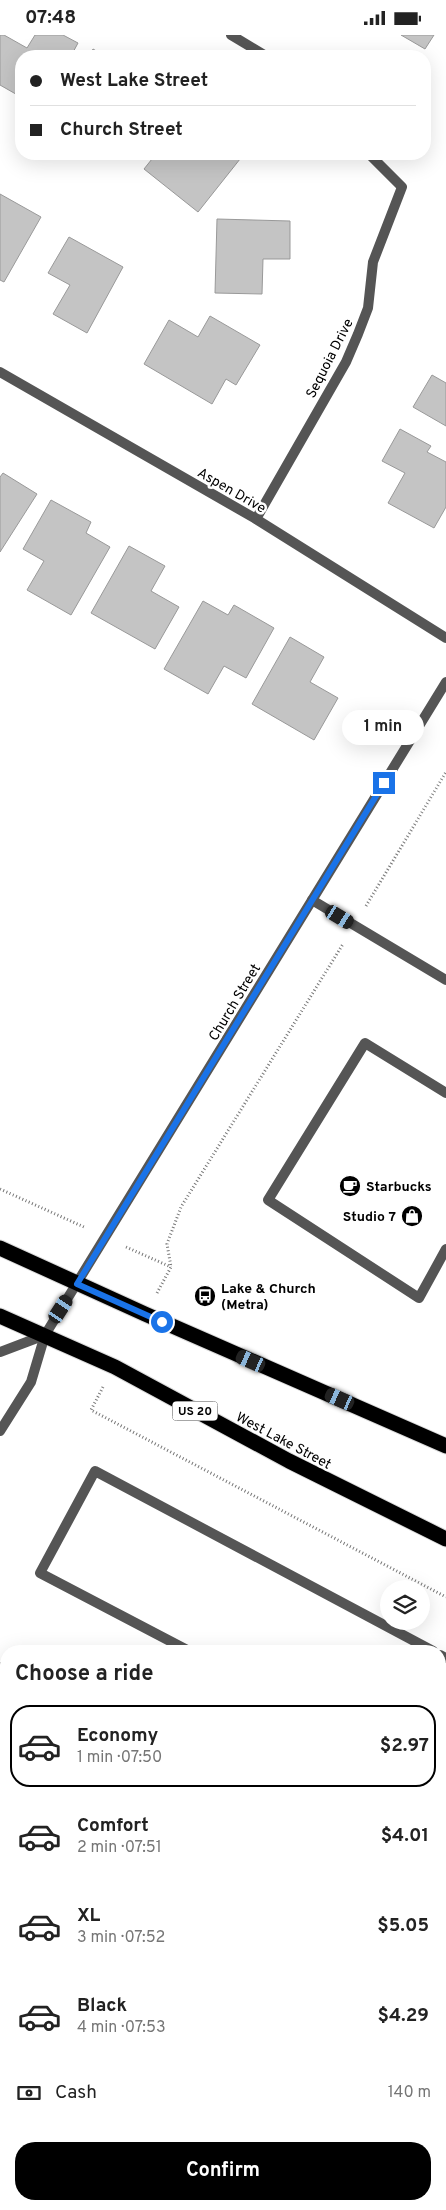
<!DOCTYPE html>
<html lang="en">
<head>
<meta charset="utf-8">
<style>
  :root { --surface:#fff; --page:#f2f2f2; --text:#222; --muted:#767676; --line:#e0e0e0; --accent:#000 }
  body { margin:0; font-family:Overpass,sans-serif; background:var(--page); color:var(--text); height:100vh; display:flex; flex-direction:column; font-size:19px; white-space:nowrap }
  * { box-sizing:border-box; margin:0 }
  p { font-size:16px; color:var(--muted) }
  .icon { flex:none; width:28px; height:28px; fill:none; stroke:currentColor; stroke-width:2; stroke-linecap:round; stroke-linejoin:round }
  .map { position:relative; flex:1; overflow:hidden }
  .sheet { position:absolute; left:0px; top:1610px; width:446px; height:565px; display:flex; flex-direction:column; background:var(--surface); border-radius:20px 20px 0 0; box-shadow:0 5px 20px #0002 }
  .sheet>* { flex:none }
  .top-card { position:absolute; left:15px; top:15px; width:416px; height:110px; border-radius:20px; box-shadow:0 5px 20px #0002; display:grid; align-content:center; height:110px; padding:0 15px; background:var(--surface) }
  .buttons { position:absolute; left:380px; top:1545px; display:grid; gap:10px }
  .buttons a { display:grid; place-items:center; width:50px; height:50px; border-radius:50%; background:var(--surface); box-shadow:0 5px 20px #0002; font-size:25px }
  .end { position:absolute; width:22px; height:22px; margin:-11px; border:6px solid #1a73e8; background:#fff; box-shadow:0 0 0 2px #fff }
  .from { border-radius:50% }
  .bubble { position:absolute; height:35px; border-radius:18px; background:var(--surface); box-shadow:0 5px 20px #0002; font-size:16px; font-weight:700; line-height:35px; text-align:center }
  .car { position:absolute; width:15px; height:30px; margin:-15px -8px; border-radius:6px; box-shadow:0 0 4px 1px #0007; background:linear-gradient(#222 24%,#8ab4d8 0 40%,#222 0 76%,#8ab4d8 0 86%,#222 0) }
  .top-card b { display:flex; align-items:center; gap:18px; height:48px; font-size:19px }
  .top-card b+b { border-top:1px solid var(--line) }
  .top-card i { width:12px; height:12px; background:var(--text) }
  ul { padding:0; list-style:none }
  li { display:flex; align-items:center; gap:15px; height:82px; margin:0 10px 8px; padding:0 5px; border:2px solid transparent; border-radius:20px }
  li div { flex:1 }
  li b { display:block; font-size:19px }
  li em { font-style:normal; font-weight:700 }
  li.current { border-color:var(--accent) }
  li>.icon { width:45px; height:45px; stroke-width:1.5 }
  h2 { padding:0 15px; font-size:22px; line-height:60px }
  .pay { display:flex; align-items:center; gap:12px; height:55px; padding:0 15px; font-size:19px }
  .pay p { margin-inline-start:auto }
  .cta { display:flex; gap:10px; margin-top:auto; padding:10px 15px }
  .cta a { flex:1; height:58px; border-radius:20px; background:var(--accent); color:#fff; font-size:20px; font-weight:700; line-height:58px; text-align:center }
  .status { display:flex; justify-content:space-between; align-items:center; height:35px; padding:0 25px; background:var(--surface); direction:ltr }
  .status svg { height:14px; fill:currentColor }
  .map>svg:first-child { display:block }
  .building { fill:#c4c4c4; stroke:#999 }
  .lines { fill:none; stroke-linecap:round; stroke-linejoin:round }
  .highway-casing { stroke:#dbdbdb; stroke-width:17 }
  .path { stroke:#777; stroke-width:3; stroke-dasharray:1 2.5; stroke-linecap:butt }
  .lane { stroke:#555; stroke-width:10 }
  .street { stroke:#555; stroke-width:10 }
  .highway { stroke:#000; stroke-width:15 }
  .rail-casing { stroke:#000; stroke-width:5.5 }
  .rail { stroke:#fff; stroke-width:4; stroke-dasharray:11; stroke-linecap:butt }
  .route { stroke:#1a73e8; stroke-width:6 }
  .labels { text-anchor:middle; stroke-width:5; stroke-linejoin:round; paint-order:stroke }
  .shield { fill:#fff; stroke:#4c4c4c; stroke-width:1 }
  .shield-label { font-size:12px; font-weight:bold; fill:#000 }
  .street-label { font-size:14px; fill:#000; stroke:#fff }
  .poi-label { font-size:14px; font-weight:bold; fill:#000; stroke:#fff; text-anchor:start }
</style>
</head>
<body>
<div class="status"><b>07:48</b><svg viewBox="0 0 49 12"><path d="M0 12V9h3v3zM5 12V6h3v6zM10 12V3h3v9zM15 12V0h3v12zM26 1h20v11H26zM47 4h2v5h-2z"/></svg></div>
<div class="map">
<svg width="446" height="2175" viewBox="0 0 446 2175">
  <rect width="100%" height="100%" fill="#fff"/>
  <g class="building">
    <path d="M0 0H4L27 13 35 0H63L78 8 71 21H21V62L0 50Z"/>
    <path d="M401 0H434L425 14Z"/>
    <path d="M93 14 105 21H89Z"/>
    <path d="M156 119H244L198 177 144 134Z"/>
    <path d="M0 159 41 182 4 247 0 245Z"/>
    <path d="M217 184 290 186V224H263L262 259 215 258Z"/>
    <path d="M69 202 123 232 87 298 53 279 70 250 48 238Z"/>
    <path d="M210 281 260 310 236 350 226 344 212 369 144 329 169 285 198 302Z"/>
    <path d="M432 340 446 348V391L413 372Z"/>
    <path d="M400 394 431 411 427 417 446 427V472L434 493 388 468 405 438 382 426Z"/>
    <path d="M3 438 37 459 0 517V442Z"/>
    <path d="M51 465 91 487 86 498 110 512 71 580 27 555 44 526 23 514Z"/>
    <path d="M129 511 165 531 151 556 179 572 155 614 91 578Z"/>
    <path d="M203 566 228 580 234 570 274 593 246 643 224 631 208 659 164 634Z"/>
    <path d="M290 602 324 622 310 647 338 663 314 705 252 669Z"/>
    <path d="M0 1777 6 1781V1824L0 1820Z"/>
    <path d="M6 1831V1874L5 1875 0 1872V1841Z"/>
  </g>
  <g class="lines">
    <g class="highway-casing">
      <g id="highway">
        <path d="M0 1213 145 1279 446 1411"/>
        <path d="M0 1281 115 1332 289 1426 446 1504"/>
      </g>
    </g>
    <g class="path">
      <path d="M366 871 446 737"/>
      <path d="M0 1154 84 1192"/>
      <path d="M126 1212 171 1232"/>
      <path d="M157 1258 171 1232 167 1209 181 1172 343 909"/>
      <path d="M103 1352 91 1375 446 1562"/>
      <path d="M0 1672 6 1676"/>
      <path d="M0 1683 5 1676"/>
      <path d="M0 1695 6 1699"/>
      <path d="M0 1760 6 1764"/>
      <path d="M440 1966 446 1970"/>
      <path d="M440 2028 446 2032"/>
    </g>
    <g class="lane">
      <path d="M446 1058 365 1008 268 1165 419 1263 446 1214"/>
      <path d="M0 1317 45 1300"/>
      <path d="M0 1396 31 1347 45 1300"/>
      <path d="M189 1616 40 1538 95 1436 433 1616"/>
      <path d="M440 1620 446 1623"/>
      <path d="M0 1632 6 1635"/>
      <path d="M440 1748 446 1751"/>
      <path d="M440 1836 446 1825"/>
      <path d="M440 1871 446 1874"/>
      <path d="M0 1917 6 1920"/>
      <path d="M0 2048 6 2051"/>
      <path d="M7 2169 17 2175"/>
      <path d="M214 2169 225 2175"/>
      <path d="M434 2169 445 2175"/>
      <path d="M237 2175 240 2169"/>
    </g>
    <g class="street">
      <path d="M231 0 266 21"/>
      <path d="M0 337 256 484 446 603"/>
      <path d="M256 484 346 327 358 299 368 273 373 227 402 152 369 119"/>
      <path d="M312 865 446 945"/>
      <path d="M45 1300 446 647"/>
    </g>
    <use href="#highway" class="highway"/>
    <g class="rail-casing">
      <g id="rail">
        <path d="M0 1714 6 1718"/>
        <path d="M0 1738 6 1742"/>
        <path d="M440 1984 446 1988"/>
        <path d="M440 2008 446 2012"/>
      </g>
    </g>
    <use href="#rail" class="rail"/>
  </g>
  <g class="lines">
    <path class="route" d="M162 1287 77 1249 384 748"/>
  </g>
  <defs>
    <g id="cafe-disc" transform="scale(1.125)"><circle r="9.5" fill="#000" stroke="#fff"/><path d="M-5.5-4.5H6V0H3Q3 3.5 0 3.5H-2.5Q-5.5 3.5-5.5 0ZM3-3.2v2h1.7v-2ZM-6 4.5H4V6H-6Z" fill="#fff"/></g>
    <g id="shop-disc" transform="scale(1.125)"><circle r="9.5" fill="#000" stroke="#fff"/><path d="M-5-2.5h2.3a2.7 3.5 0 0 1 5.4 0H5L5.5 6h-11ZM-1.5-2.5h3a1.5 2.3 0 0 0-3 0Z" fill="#fff"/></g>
    <g id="bus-disc" transform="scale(1.125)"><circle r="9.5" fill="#000" stroke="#fff"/><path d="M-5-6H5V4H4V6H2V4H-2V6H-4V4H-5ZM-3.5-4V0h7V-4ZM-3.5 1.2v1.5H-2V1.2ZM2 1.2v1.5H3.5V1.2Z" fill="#fff"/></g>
  </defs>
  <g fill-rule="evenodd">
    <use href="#cafe-disc" x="350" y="1151"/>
    <use href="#shop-disc" x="412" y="1181"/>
    <use href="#bus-disc" x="205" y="1261"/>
  </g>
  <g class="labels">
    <rect class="shield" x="172.5" y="1366.5" width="45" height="19" rx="4"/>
    <g class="shield-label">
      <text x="195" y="1380">US 20</text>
    </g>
    <g class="street-label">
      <text transform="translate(329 323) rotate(-63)" y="5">Sequoia Drive</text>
      <text transform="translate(232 455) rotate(30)" y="5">Aspen Drive</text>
      <text transform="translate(234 967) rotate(-59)" y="5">Church Street</text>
      <text transform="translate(284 1405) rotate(28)" y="5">West Lake Street</text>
    </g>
    <g class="poi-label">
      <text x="366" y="1156">Starbucks</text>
      <text x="396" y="1186" text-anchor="end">Studio 7</text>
      <text x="221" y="1258">Lake &amp; Church<tspan x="221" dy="16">(Metra)</tspan></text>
    </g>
  </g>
</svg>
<div class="buttons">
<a><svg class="icon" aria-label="layers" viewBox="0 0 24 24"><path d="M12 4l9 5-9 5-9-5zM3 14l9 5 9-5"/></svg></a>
</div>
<i class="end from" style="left:162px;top:1287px"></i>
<i class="end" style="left:384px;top:748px"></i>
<div class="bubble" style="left:342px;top:675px;width:82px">1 min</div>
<i class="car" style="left:340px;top:882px;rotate:121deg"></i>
<i class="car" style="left:61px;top:1274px;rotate:33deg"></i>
<i class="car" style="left:251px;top:1326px;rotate:294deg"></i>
<i class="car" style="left:340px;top:1364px;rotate:294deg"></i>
<div class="top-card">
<b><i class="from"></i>West Lake Street</b>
<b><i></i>Church Street</b>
</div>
<section class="sheet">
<h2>Choose a ride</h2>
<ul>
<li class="current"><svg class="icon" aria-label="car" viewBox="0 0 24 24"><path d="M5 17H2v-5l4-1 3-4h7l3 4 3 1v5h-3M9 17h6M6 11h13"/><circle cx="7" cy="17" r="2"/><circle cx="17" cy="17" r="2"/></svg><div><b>Economy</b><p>1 min · 07:50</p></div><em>$2.97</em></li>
<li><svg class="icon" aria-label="car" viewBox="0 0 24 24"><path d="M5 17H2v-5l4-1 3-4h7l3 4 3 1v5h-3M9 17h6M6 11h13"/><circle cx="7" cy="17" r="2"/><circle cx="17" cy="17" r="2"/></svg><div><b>Comfort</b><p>2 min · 07:51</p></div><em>$4.01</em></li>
<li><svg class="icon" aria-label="car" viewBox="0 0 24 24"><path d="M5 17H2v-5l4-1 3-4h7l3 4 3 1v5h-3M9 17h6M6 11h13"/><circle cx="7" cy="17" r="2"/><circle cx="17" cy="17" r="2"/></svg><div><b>XL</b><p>3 min · 07:52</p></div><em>$5.05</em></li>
<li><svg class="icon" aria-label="car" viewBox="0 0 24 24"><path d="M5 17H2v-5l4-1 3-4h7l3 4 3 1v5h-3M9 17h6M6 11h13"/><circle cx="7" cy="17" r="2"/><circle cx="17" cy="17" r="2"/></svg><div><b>Black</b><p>4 min · 07:53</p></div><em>$4.29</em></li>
</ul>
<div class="pay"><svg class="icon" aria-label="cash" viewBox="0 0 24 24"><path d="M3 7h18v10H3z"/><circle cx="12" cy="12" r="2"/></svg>Cash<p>140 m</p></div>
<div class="cta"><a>Confirm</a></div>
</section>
</div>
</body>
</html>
